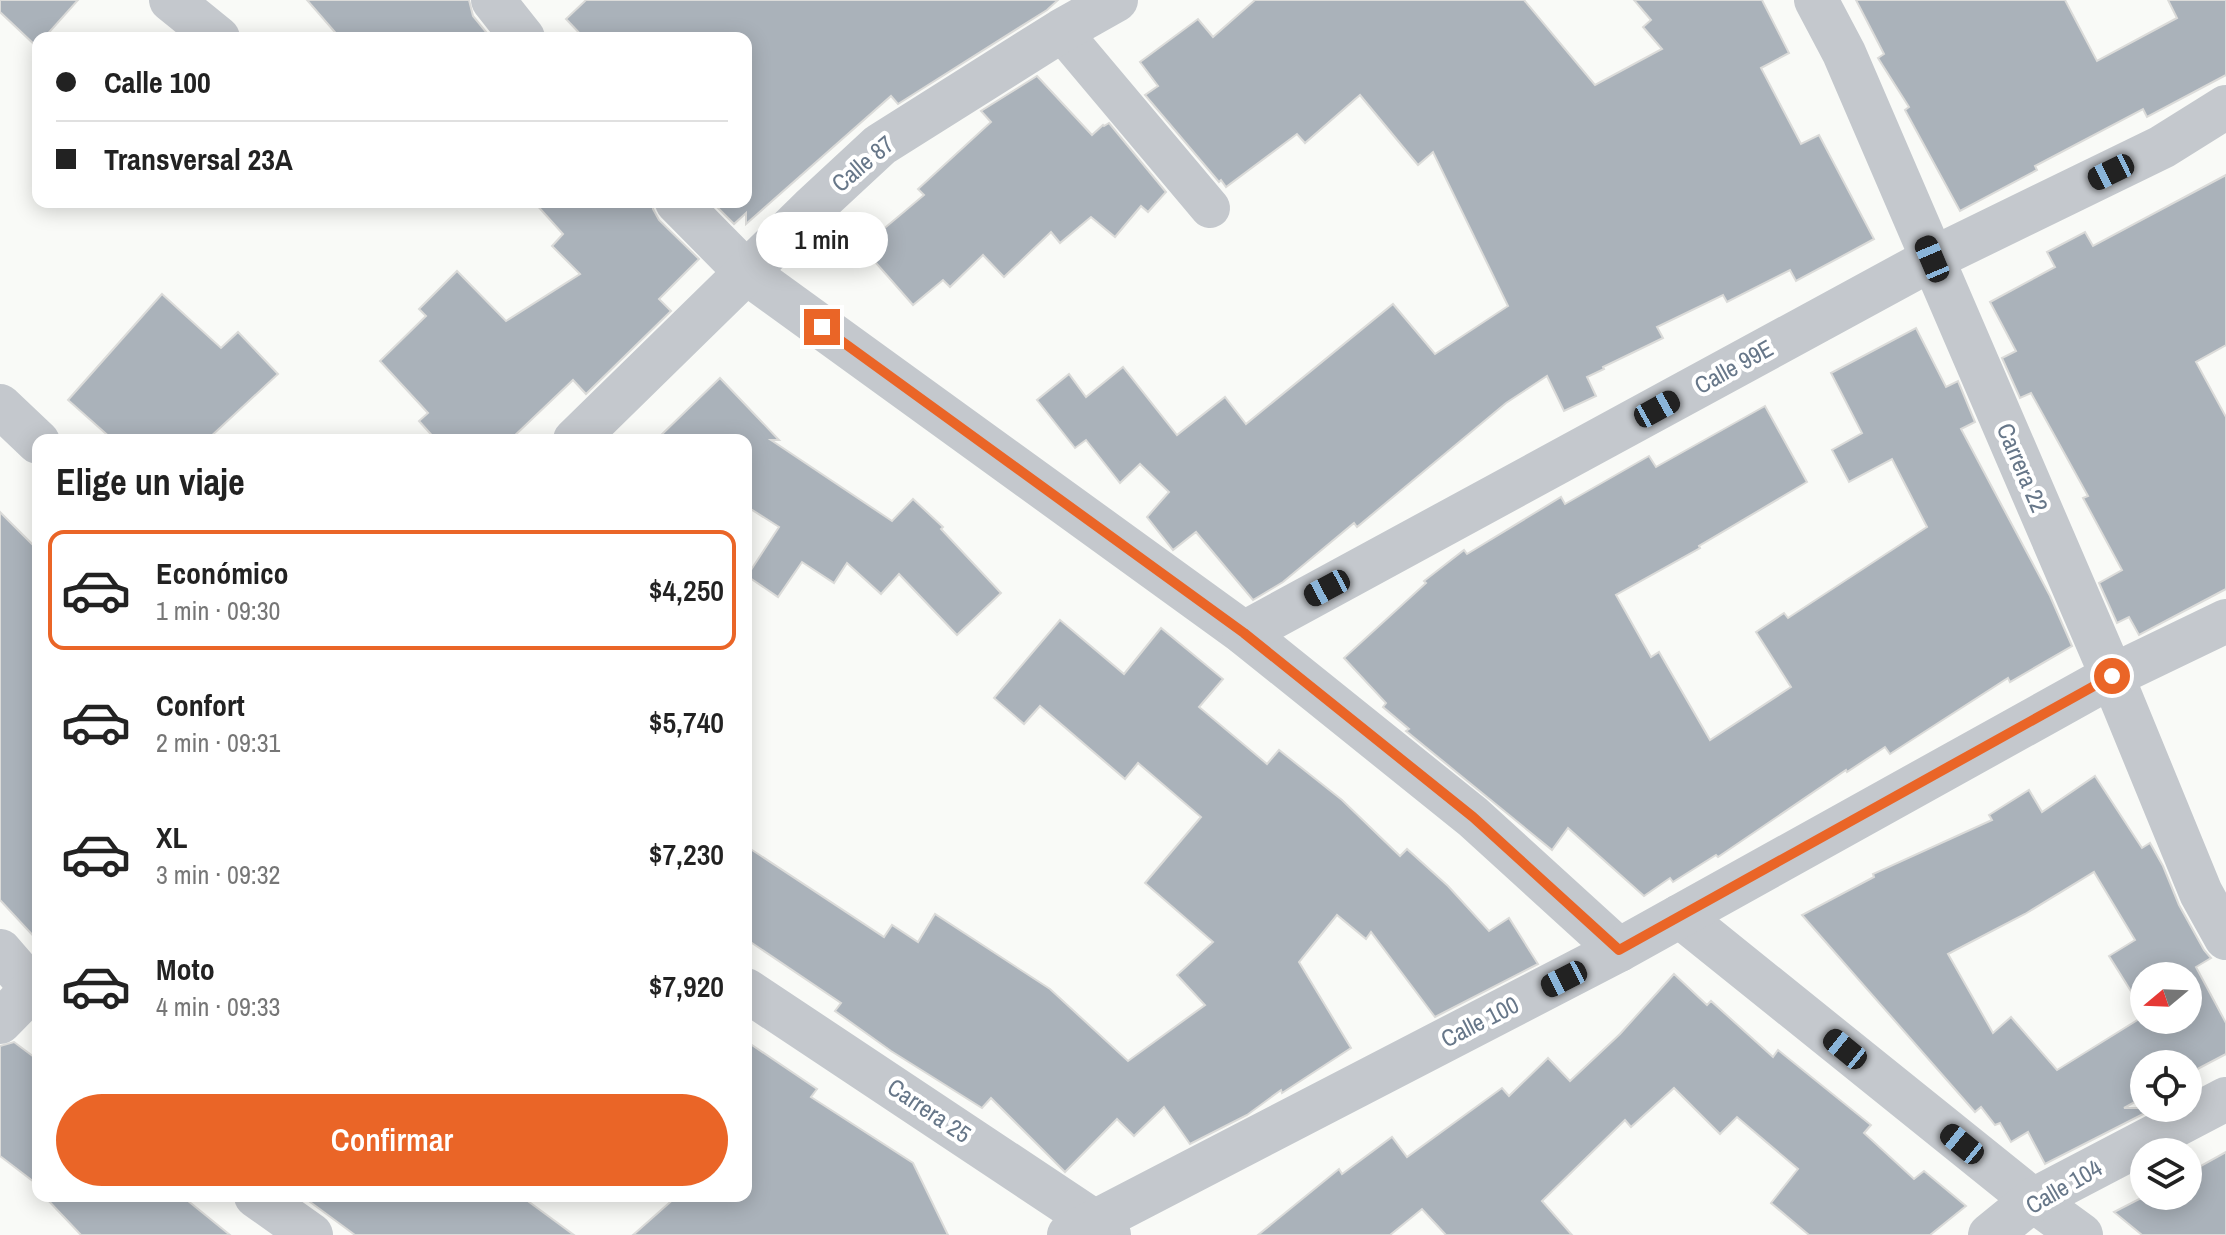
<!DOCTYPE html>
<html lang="es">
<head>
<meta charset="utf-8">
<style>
  :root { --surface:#fff; --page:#f2f2f2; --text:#222; --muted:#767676; --line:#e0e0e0; --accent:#ea6527 }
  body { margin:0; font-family:"Archivo Narrow",sans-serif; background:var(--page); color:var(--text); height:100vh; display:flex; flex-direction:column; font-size:30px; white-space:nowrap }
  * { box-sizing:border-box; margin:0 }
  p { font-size:26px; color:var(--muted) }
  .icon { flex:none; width:44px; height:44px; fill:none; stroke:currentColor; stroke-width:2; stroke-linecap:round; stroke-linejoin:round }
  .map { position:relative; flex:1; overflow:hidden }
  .side { position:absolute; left:32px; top:434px; width:720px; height:768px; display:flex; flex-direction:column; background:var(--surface); border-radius:16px; box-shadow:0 4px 20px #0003 }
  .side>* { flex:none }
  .guide { position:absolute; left:32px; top:32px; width:720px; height:176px; border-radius:16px; box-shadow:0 4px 20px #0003; display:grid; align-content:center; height:176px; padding:0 24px; background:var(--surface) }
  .needle { width:52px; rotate:251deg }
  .buttons { position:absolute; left:2130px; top:962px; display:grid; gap:16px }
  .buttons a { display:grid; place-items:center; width:72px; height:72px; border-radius:50%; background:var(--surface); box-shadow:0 4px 20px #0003; font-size:40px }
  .end { position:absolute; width:36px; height:36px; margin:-18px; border:10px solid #ea6527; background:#fff; box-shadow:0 0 0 4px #fff }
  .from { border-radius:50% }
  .bubble { position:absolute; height:56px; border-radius:28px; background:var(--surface); box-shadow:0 4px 20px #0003; font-size:26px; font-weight:600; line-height:56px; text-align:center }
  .car { position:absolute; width:24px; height:48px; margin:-24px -12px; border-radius:10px; box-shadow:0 0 6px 2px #0007; background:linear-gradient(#222 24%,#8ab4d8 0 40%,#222 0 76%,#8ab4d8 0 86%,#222 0) }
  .guide b { display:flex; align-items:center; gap:28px; height:76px; font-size:30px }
  .guide b+b { border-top:2px solid var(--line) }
  .guide i { width:20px; height:20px; background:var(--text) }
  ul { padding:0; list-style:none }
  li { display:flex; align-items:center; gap:24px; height:120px; margin:0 16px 12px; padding:0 8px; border:4px solid transparent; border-radius:16px }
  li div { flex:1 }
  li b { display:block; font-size:30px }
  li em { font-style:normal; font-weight:600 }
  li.current { border-color:var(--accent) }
  li>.icon { width:72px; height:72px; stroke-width:1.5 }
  h2 { padding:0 24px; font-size:36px; line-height:96px }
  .primary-button { display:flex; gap:16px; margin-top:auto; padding:16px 24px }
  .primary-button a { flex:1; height:92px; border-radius:48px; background:var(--accent); color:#fff; font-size:32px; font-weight:600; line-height:92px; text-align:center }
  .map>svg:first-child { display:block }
  .building { fill:#aab2ba; stroke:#dbdbd9; stroke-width:2; fill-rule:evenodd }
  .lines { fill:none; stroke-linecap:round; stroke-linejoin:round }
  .pedestrian { stroke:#c4c8cd; stroke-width:40 }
  .minor { stroke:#c4c8cd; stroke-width:44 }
  .tertiary { stroke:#c4c8cd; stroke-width:44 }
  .route { stroke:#ea6527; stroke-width:10 }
  .labels { text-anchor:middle; stroke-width:8; stroke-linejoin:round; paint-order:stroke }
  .street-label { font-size:24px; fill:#677789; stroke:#fff }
</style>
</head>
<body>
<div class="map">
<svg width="2226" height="1235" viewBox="0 0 2226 1235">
  <rect width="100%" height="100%" fill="#f9faf7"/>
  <g class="building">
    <path d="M0 0H78L44 38H38L36 46 0 12Z"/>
    <path d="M307 0H469L473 16 491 38H340Z"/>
    <path d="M586 0H1058L1047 10 898 104 891 96 746 224V213L734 224 712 202H746V38H584L566 19Z"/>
    <path d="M1255 0H1524L1595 85 1662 49 1643 27 1651 20 1634 0H1762L1789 53 1761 68 1801 144 1819 135 1874 239 1796 281 1790 270 1727 302 1723 295 1657 327 1663 338 1603 367 1604 369 1587 377 1596 396 1564 411 1547 376 1506 403 1357 527 1354 523 1283 582 1253 600 1196 532 1173 550 1147 517 1169 492 1140 464 1120 483 1086 440 1075 448 1037 400 1069 374 1086 397 1123 367 1177 435 1225 397 1246 424 1393 304 1435 354 1508 306 1433 152 1418 165 1360 95 1305 143 1297 134 1226 187 1221 180 1219 182 1145 95 1158 86 1140 62 1198 19 1213 37Z"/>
    <path d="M1856 0H2065L2097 61 2177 18 2168 0H2226V75L2147 117 2143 109 2035 166 2037 170 1960 211 1905 110 1909 107 1878 58 1884 54Z"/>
    <path d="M1037 76 1092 135 1103 125 1104 126 1109 123 1166 192 1148 212 1141 206 1115 237 1091 217 1060 243 1051 232 1004 277 983 255 950 287 943 280 913 305 862 247 924 195 918 189 991 122 981 111Z"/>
    <path d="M2226 175V345L2196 362 2226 417V589L2139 635 2129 617 2117 623 2099 583 2122 570 2083 498 2088 496 2031 393 2020 398 2002 358 2016 351 1990 302 2055 267 2047 252 2085 232 2093 246Z"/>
    <path d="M534 202H653V209L659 220 699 259 659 299 671 311 586 394 573 380 510 440H436L419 421 428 413 380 361 426 316 419 309 457 271 506 321 580 274 552 246 563 234Z"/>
    <path d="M162 294 221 348 238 332 278 374 207 440H113L68 400Z"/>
    <path d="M1916 328 1946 387 1958 381 1975 422 1961 429 2050 596 2072 646 2010 682 2008 678 1890 754 1885 747 1847 772 1846 770 1718 857 1716 855 1673 882 1670 878 1644 896 1568 828 1552 850 1406 731 1409 729 1383 707 1386 703 1344 658 1426 583 1424 581 1464 550 1467 554 1561 497 1565 504 1649 456 1656 467 1765 406 1807 482 1699 546 1700 548 1616 595 1651 657 1659 652 1710 740 1791 687 1756 632 1784 613 1788 618 1927 527 1892 459 1849 482 1832 450 1862 433 1831 373Z"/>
    <path d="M720 378 779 440H771L892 521 913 499 943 527 941 529 1001 593 957 635 899 574 881 594 847 563 834 583 802 562 778 597 747 576 779 527 746 506V440H656Z"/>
    <path d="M0 512 38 550V941L0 900Z"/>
    <path d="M1060 620 1124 674 1161 628 1223 679 1199 707 1267 764 1279 750 1342 800 1400 856 1407 849 1448 886 1489 931 1509 918 1538 964 1435 1017 1371 932 1366 939 1337 915 1299 962 1351 1048 1282 1093 1281 1090 1247 1115 1190 1144 1164 1107 1134 1136 1117 1119 1065 1172 991 1098 982 1108 891 1051 835 1011 841 1003 746 939V846L884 937 892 925 918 942 935 914 1050 989 1128 1061 1205 1005 1177 975 1213 942 1145 883 1201 817 1138 763 1125 779 1040 706 1024 724 994 698Z"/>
    <path d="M2095 776 2142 848 2150 843 2163 866 2179 905 2204 950 2211 958 2196 967 2226 1023V1054L2188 1074V1064H2144V1097L2124 1108H2155L2045 1164 2028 1132 2011 1142 2000 1123 1995 1125 1981 1107 1975 1112 1802 915 1874 877 1873 874 1992 820 1989 815 2029 790 2042 812ZM2094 872 2135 940 2109 956 2144 1012V976H2188V1020H2144V1016L2057 1070 2011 1017 1993 1033 1948 954 2025 914Z"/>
    <path d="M1674 974 1707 1005 1711 1001 1773 1057 1778 1050 1871 1125 1864 1133 1914 1179 1924 1171 1966 1206 1930 1235H1809L1771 1203 1798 1169 1737 1117 1720 1134 1674 1088 1631 1127 1625 1120 1542 1201 1572 1235H1446L1422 1209 1390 1235H1258L1339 1169 1342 1174 1392 1137 1407 1157 1502 1088 1509 1096 1548 1058 1570 1081 1620 1034Z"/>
    <path d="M746 1041 817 1089 811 1097 913 1163 948 1235H633L677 1196H746Z"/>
    <path d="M14 1042 38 1060V1185L0 1156V1046Z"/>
    <path d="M2226 1152V1235H2142L2114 1212 2145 1196H2188V1173Z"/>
    <path d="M44 1196H182L230 1235H81Z"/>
    <path d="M302 1196H521L574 1235H355Z"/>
  </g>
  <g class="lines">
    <path class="pedestrian" d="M1061 31 1210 208"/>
    <g class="minor">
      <path d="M171 0 218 38"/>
      <path d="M493 0 523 38"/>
      <path d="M1816 0 1844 53 2112 676 2201 893 2226 938"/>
      <path d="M677 202 747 273 1244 633 1473 817 1619 950"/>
      <path d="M0 406 38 442"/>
      <path d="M1244 633 1932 259 2162 147 2226 107"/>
      <path d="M1680 916 2033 1200 2081 1235"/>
      <path d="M0 951 38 995"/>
      <path d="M746 990 1095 1222 1109 1235"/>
      <path d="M256 1196 311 1235"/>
      <path d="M1990 1235 2033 1200 2226 1099"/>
    </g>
    <g class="tertiary">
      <path d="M575 440 811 209 880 145 1061 31 1116 0"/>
      <path d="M0 1022 38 983"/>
      <path d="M1069 1235 1619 950 2112 676 2226 621"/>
    </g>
  </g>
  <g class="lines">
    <path class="route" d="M822 327 1244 633 1473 817 1619 950 2112 676"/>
  </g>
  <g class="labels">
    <g class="street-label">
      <text transform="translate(863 164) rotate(-40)" y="8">Calle 87</text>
      <text transform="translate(1734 367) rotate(-29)" y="8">Calle 99E</text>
      <text transform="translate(2022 468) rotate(67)" y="8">Carrera 22</text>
      <text transform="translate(1480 1022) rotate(-27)" y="8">Calle 100</text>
      <text transform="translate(929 1111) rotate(34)" y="8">Carrera 25</text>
      <text transform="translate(2064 1187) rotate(-30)" y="8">Calle 104</text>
    </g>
  </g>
</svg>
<div class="buttons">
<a><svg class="needle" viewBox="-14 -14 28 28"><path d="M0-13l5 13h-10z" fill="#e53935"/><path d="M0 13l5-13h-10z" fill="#767676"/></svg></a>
<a><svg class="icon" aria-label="locate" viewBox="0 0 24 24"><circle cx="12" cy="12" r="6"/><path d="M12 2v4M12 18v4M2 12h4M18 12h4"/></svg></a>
<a><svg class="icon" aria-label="layers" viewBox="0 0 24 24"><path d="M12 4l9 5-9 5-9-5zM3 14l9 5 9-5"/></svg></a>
</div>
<i class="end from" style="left:2112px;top:676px"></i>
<i class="end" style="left:822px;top:327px"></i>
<div class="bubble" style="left:756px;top:212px;width:132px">1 min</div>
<i class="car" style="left:2111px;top:172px;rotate:244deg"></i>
<i class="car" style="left:1932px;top:259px;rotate:337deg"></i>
<i class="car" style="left:1657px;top:409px;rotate:61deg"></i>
<i class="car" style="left:1327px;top:588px;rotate:242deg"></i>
<i class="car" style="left:1564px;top:979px;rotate:243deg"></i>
<i class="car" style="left:1845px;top:1049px;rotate:309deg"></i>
<i class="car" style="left:1962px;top:1144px;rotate:309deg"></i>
<div class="guide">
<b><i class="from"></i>Calle 100</b>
<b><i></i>Transversal 23A</b>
</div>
<section class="side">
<h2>Elige un viaje</h2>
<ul>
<li class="current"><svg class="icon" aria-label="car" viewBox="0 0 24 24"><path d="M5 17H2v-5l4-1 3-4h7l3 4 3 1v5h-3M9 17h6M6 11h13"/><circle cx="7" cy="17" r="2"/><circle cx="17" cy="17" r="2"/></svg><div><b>Económico</b><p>1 min · 09:30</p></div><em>$4,250</em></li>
<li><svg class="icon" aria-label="car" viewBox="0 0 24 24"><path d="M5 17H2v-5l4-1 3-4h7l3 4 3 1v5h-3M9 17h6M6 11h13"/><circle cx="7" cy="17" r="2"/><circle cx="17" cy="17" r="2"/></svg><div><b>Confort</b><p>2 min · 09:31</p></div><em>$5,740</em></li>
<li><svg class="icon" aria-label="car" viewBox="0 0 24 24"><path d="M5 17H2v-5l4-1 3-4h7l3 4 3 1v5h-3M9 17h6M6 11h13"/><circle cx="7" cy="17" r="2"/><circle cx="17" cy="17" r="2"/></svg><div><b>XL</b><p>3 min · 09:32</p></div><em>$7,230</em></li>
<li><svg class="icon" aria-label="car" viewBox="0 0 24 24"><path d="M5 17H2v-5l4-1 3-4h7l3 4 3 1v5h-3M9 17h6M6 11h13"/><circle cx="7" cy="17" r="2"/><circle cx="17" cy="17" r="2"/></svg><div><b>Moto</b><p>4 min · 09:33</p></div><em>$7,920</em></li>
</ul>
<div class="primary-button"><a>Confirmar</a></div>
</section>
</div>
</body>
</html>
